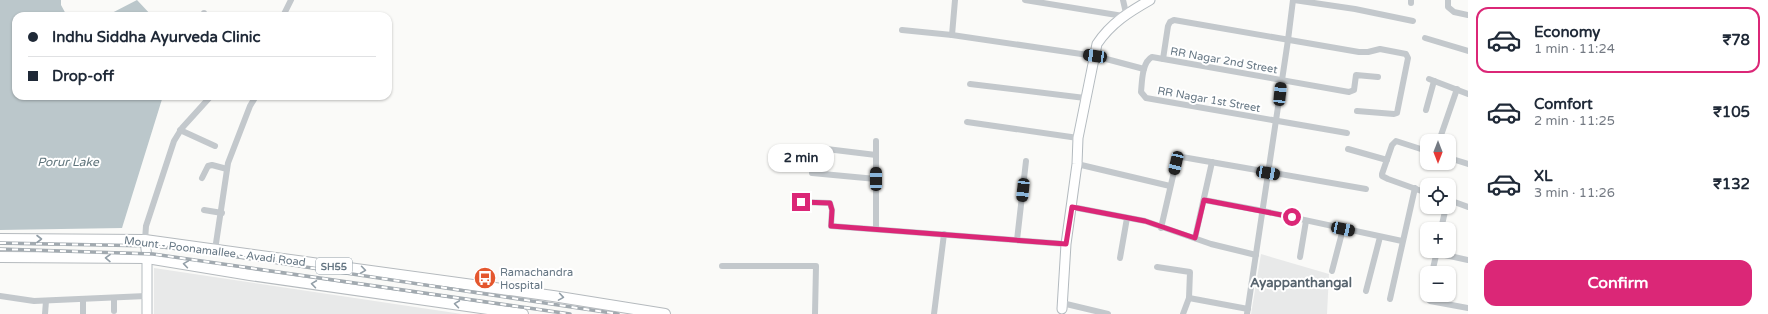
<!DOCTYPE html>
<html lang="en">
<head>
<meta charset="utf-8">
<style>
  :root { --surface:#fff; --page:#f6f6f7; --text:#1f2937; --muted:#747a83; --line:#e0e1e3; --accent:#db2777 }
  body { margin:0; font-family:"Varela Round",sans-serif; background:var(--page); color:var(--text); height:100vh; display:flex; flex-direction:column; font-size:15px; white-space:nowrap }
  * { box-sizing:border-box; margin:0 }
  p { font-size:13px; color:var(--muted) }
  .icon { flex:none; width:22px; height:22px; fill:none; stroke:currentColor; stroke-width:2; stroke-linecap:round; stroke-linejoin:round }
  .map { position:relative; flex:1; overflow:hidden }
  .sheet { display:flex; flex-direction:column; background:var(--surface); width:300px }
  .sheet>* { flex:none }
  .guide { position:absolute; left:12px; top:12px; width:380px; height:88px; border-radius:12px; box-shadow:0 1px 3px #0004; display:grid; align-content:center; height:88px; padding:0 16px; background:var(--surface) }
  .needle { width:26px; rotate:180deg }
  .tools { position:absolute; left:1420px; top:134px; display:grid; gap:8px }
  .tools a { display:grid; place-items:center; width:36px; height:36px; border-radius:8px; background:var(--surface); box-shadow:0 1px 3px #0004; font-size:20px }
  .end { position:absolute; width:18px; height:18px; margin:-9px; border:5px solid #db2777; background:#fff; box-shadow:0 0 0 2px #fff }
  .from { border-radius:50% }
  .bubble { position:absolute; height:28px; border-radius:12px; background:var(--surface); box-shadow:0 1px 3px #0004; font-size:13px; font-weight:800; line-height:28px; text-align:center }
  .car { position:absolute; width:12px; height:24px; margin:-12px -6px; border-radius:5px; box-shadow:0 0 3px 1px #0007; background:linear-gradient(#222 24%,#8ab4d8 0 40%,#222 0 76%,#8ab4d8 0 86%,#222 0) }
  .guide b { display:flex; align-items:center; gap:14px; height:38px; font-size:15px }
  .guide b+b { border-top:1px solid var(--line) }
  .guide i { width:10px; height:10px; background:var(--text) }
  ul { padding:7px 0 0; list-style:none }
  li { display:flex; align-items:center; gap:12px; height:66px; margin:0 8px 6px; padding:0 8px; border:2px solid transparent; border-radius:12px }
  li div { flex:1 }
  li b { display:block; font-size:15px }
  li em { font-style:normal; font-weight:800 }
  li.selected { border-color:var(--accent) }
  li>.icon { width:36px; height:36px; stroke-width:1.5 }
  .primary-button { display:flex; gap:8px; margin-top:auto; padding:8px 16px }
  .primary-button a { flex:1; height:46px; border-radius:12px; background:var(--accent); color:#fff; font-size:16px; font-weight:800; line-height:46px; text-align:center }
  main { display:flex; flex:1; min-height:0 }
  .map>svg:first-child { display:block }
  .built { fill:#e8e9e9 }
  .water { fill:#bbc7cb }
  .lines { fill:none; stroke-linecap:round; stroke-linejoin:round }
  .secondary-casing { stroke:#b3babf; stroke-width:11 }
  .primary-casing { stroke:#b5babe; stroke-width:12 }
  .street { stroke:#c3c8cc; stroke-width:6 }
  .secondary { stroke:#fff; stroke-width:9 }
  .primary { stroke:#fff; stroke-width:10 }
  .rail-casing { stroke:#a2aab0; stroke-width:3.5 }
  .rail { stroke:#fff; stroke-width:2; stroke-dasharray:6; stroke-linecap:butt }
  .oneway { stroke:#939fa8 }
  .route { stroke:#db2777; stroke-width:5 }
  .labels { text-anchor:middle; stroke-width:4; stroke-linejoin:round; paint-order:stroke }
  .shield { fill:#fff; stroke:#939fa8; stroke-width:1 }
  .shield-label { font-size:10px; font-weight:bold; fill:#657683 }
  .street-label { font-size:11px; fill:#657683; stroke:#fff }
  .poi-label { font-size:11px; fill:#657683; stroke:#fff; text-anchor:start }
  .water-label { font-size:12px; font-style:italic; fill:#60757c; stroke:#fff }
  .quarter-label { font-size:13px; font-weight:bold; fill:#57646e; stroke:#fff }
</style>
</head>
<body>
<main>
<div class="map">
<svg width="1468" height="314" viewBox="0 0 1468 314">
  <rect width="100%" height="100%" fill="#fafaf8"/>
  <g class="built">
    <path d="M1261 254 1329 274 1327 314H1251Z"/>
    <path d="M154 268 462 314H154Z"/>
  </g>
  <g class="water">
    <path d="M0 0H61V5L67 16H16V96H163L122 228 0 230Z"/>
    <path d="M137 0 152 16H106Z"/>
  </g>
  <g class="lines">
    <g class="secondary-casing">
      <g id="secondary">
        <path d="M145 240 147 258V314"/>
        <path d="M1062 309 1066 244 1077 164 1078 138 1097 44C1111 23 1129 12 1150 0"/>
      </g>
    </g>
    <g class="primary-casing">
      <g id="primary">
        <path d="M0 239 145 240 553 296 665 314"/>
        <path d="M0 257 147 258 250 275 523 314"/>
      </g>
    </g>
    <g class="street">
      <path d="M1025 0 1123 16"/>
      <path d="M1123 0 1126 13"/>
      <path d="M1294 0 1355 9 1413 21"/>
      <path d="M1448 0V7L1454 12 1468 15"/>
      <path d="M1411 3V0"/>
      <path d="M204 16V13"/>
      <path d="M283 16 291 0"/>
      <path d="M902 30 952 35 1095 56 1144 69"/>
      <path d="M952 35 955 0"/>
      <path d="M1425 38 1468 51"/>
      <path d="M1163 59 1168 26 1170 22 1174 20 1359 52H1368L1380 49 1406 54 1408 58 1397 113 1394 114 1357 111"/>
      <path d="M1429 79 1468 94"/>
      <path d="M970 84 1085 98"/>
      <path d="M1426 110 1434 81"/>
      <path d="M967 122 1078 138"/>
      <path d="M180 130 215 146"/>
      <path d="M1347 133 1146 98 1141 92C1142 82 1142 62 1152 57L1349 92 1354 90 1356 75 1378 77"/>
      <path d="M1439 141 1457 89"/>
      <path d="M810 147 876 155"/>
      <path d="M1348 149 1387 160"/>
      <path d="M1427 151 1396 141 1392 145 1382 174V176L1388 179 1427 193"/>
      <path d="M1449 158 1468 164"/>
      <path d="M1077 164 1170 186"/>
      <path d="M812 173 876 179"/>
      <path d="M202 178 208 166 212 165 227 169"/>
      <path d="M1204 200 1263 211 1402 241"/>
      <path d="M1449 200 1468 207"/>
      <path d="M801 202 830 203 832 210 831 226 1066 244"/>
      <path d="M1072 207 1145 221 1211 244 1256 255"/>
      <path d="M204 210 222 213"/>
      <path d="M1161 228 1176 163 1179 158 1182 157 1366 189"/>
      <path d="M876 229V141"/>
      <path d="M1441 229 1446 207"/>
      <path d="M1195 238 1212 162"/>
      <path d="M145 240 146 226 174 141 182 128 211 96"/>
      <path d="M1017 240 1026 161"/>
      <path d="M215 250 228 163 250 106 256 96"/>
      <path d="M1436 253 1468 260"/>
      <path d="M1300 257 1306 221"/>
      <path d="M1120 258 1127 218"/>
      <path d="M722 266H816L815 314"/>
      <path d="M1157 267 1190 272 1189 298 1183 314"/>
      <path d="M1332 271 1343 229"/>
      <path d="M1432 273 1437 251"/>
      <path d="M1366 291 1380 237"/>
      <path d="M1427 295V298L1430 301 1468 308"/>
      <path d="M0 296 34 301 146 296"/>
      <path d="M114 298V311"/>
      <path d="M1189 298 1248 309"/>
      <path d="M83 299V314"/>
      <path d="M1390 299 1415 188"/>
      <path d="M1062 303 1108 314"/>
      <path d="M45 314 46 301"/>
      <path d="M934 314 944 234"/>
      <path d="M1247 314 1288 40 1293 0"/>
    </g>
    <use href="#secondary" class="secondary"/>
    <use href="#primary" class="primary"/>
    <g class="rail-casing">
      <g id="rail">
        <path d="M0 243 154 246 213 253 618 314"/>
        <path d="M0 249 153 254 570 314"/>
      </g>
    </g>
    <use href="#rail" class="rail"/>
  </g>
  <defs><path id="oneway-chevron" d="M-2-3.5L2.5 0L-2 3.5" fill="none" stroke-width="1.6" stroke-linecap="round" stroke-linejoin="round"/></defs>
  <g class="oneway">
    <use href="#oneway-chevron" transform="translate(39 239)"/>
    <use href="#oneway-chevron" transform="translate(108 258) rotate(-179)"/>
    <use href="#oneway-chevron" transform="translate(186 264) rotate(-171)"/>
    <use href="#oneway-chevron" transform="translate(363 270) rotate(8)"/>
    <use href="#oneway-chevron" transform="translate(314 284) rotate(-172)"/>
    <use href="#oneway-chevron" transform="translate(561 297) rotate(9)"/>
    <use href="#oneway-chevron" transform="translate(457 304) rotate(-172)"/>
  </g>
  <g class="lines">
    <path class="route" d="M801 202 830 203 832 210 831 226 1066 244 1072 207 1145 221 1195 238 1204 200 1292 217"/>
  </g>
  <defs>
    <g id="bus-disc" transform="scale(1.15)"><circle r="9.5" fill="#e4572e" stroke="#fff"/><path d="M-5-6H5V4H4V6H2V4H-2V6H-4V4H-5ZM-3.5-4V0h7V-4ZM-3.5 1.2v1.5H-2V1.2ZM2 1.2v1.5H3.5V1.2Z" fill="#fff"/></g>
  </defs>
  <g fill-rule="evenodd">
    <use href="#bus-disc" x="485" y="278"/>
  </g>
  <g class="labels">
    <rect class="shield" x="316" y="258" width="36" height="16" rx="3"/>
    <g class="shield-label">
      <text x="334" y="270">SH55</text>
    </g>
    <g class="street-label">
      <text transform="translate(1224 60) rotate(10)" y="4">RR Nagar 2nd Street</text>
      <text transform="translate(1209 99) rotate(10)" y="4">RR Nagar 1st Street</text>
      <text transform="translate(215 251) rotate(7)" y="4">Mount - Poonamallee - Avadi Road</text>
    </g>
    <g class="poi-label">
      <text x="500" y="276">Ramachandra<tspan x="500" dy="13">Hospital</tspan></text>
    </g>
    <g class="water-label">
      <text x="68" y="166">Porur Lake</text>
    </g>
    <g class="quarter-label">
      <text x="1301" y="287">Ayappanthangal</text>
    </g>
  </g>
</svg>
<div class="tools">
<a><svg class="needle" viewBox="-14 -14 28 28"><path d="M0-13l5 13h-10z" fill="#e53935"/><path d="M0 13l5-13h-10z" fill="#747a83"/></svg></a>
<a><svg class="icon" aria-label="locate" viewBox="0 0 24 24"><circle cx="12" cy="12" r="6"/><path d="M12 2v4M12 18v4M2 12h4M18 12h4"/></svg></a>
<a>+</a>
<a>−</a>
</div>
<i class="end from" style="left:1292px;top:217px"></i>
<i class="end" style="left:801px;top:202px"></i>
<div class="bubble" style="left:768px;top:144px;width:66px">2 min</div>
<i class="car" style="left:1095px;top:56px;rotate:278deg"></i>
<i class="car" style="left:1280px;top:94px;rotate:6deg"></i>
<i class="car" style="left:1176px;top:163px;rotate:193deg"></i>
<i class="car" style="left:1268px;top:173px;rotate:100deg"></i>
<i class="car" style="left:876px;top:179px;rotate:0deg"></i>
<i class="car" style="left:1023px;top:190px;rotate:186deg"></i>
<i class="car" style="left:1343px;top:229px;rotate:102deg"></i>
<div class="guide">
<b><i class="from"></i>Indhu Siddha Ayurveda Clinic</b>
<b><i></i>Drop-off</b>
</div>
</div>
<section class="sheet">
<ul>
<li class="selected"><svg class="icon" aria-label="car" viewBox="0 0 24 24"><path d="M5 17H2v-5l4-1 3-4h7l3 4 3 1v5h-3M9 17h6M6 11h13"/><circle cx="7" cy="17" r="2"/><circle cx="17" cy="17" r="2"/></svg><div><b>Economy</b><p>1 min · 11:24</p></div><em>₹78</em></li>
<li><svg class="icon" aria-label="car" viewBox="0 0 24 24"><path d="M5 17H2v-5l4-1 3-4h7l3 4 3 1v5h-3M9 17h6M6 11h13"/><circle cx="7" cy="17" r="2"/><circle cx="17" cy="17" r="2"/></svg><div><b>Comfort</b><p>2 min · 11:25</p></div><em>₹105</em></li>
<li><svg class="icon" aria-label="car" viewBox="0 0 24 24"><path d="M5 17H2v-5l4-1 3-4h7l3 4 3 1v5h-3M9 17h6M6 11h13"/><circle cx="7" cy="17" r="2"/><circle cx="17" cy="17" r="2"/></svg><div><b>XL</b><p>3 min · 11:26</p></div><em>₹132</em></li>
</ul>
<div class="primary-button"><a>Confirm</a></div>
</section>
</main>
</body>
</html>
